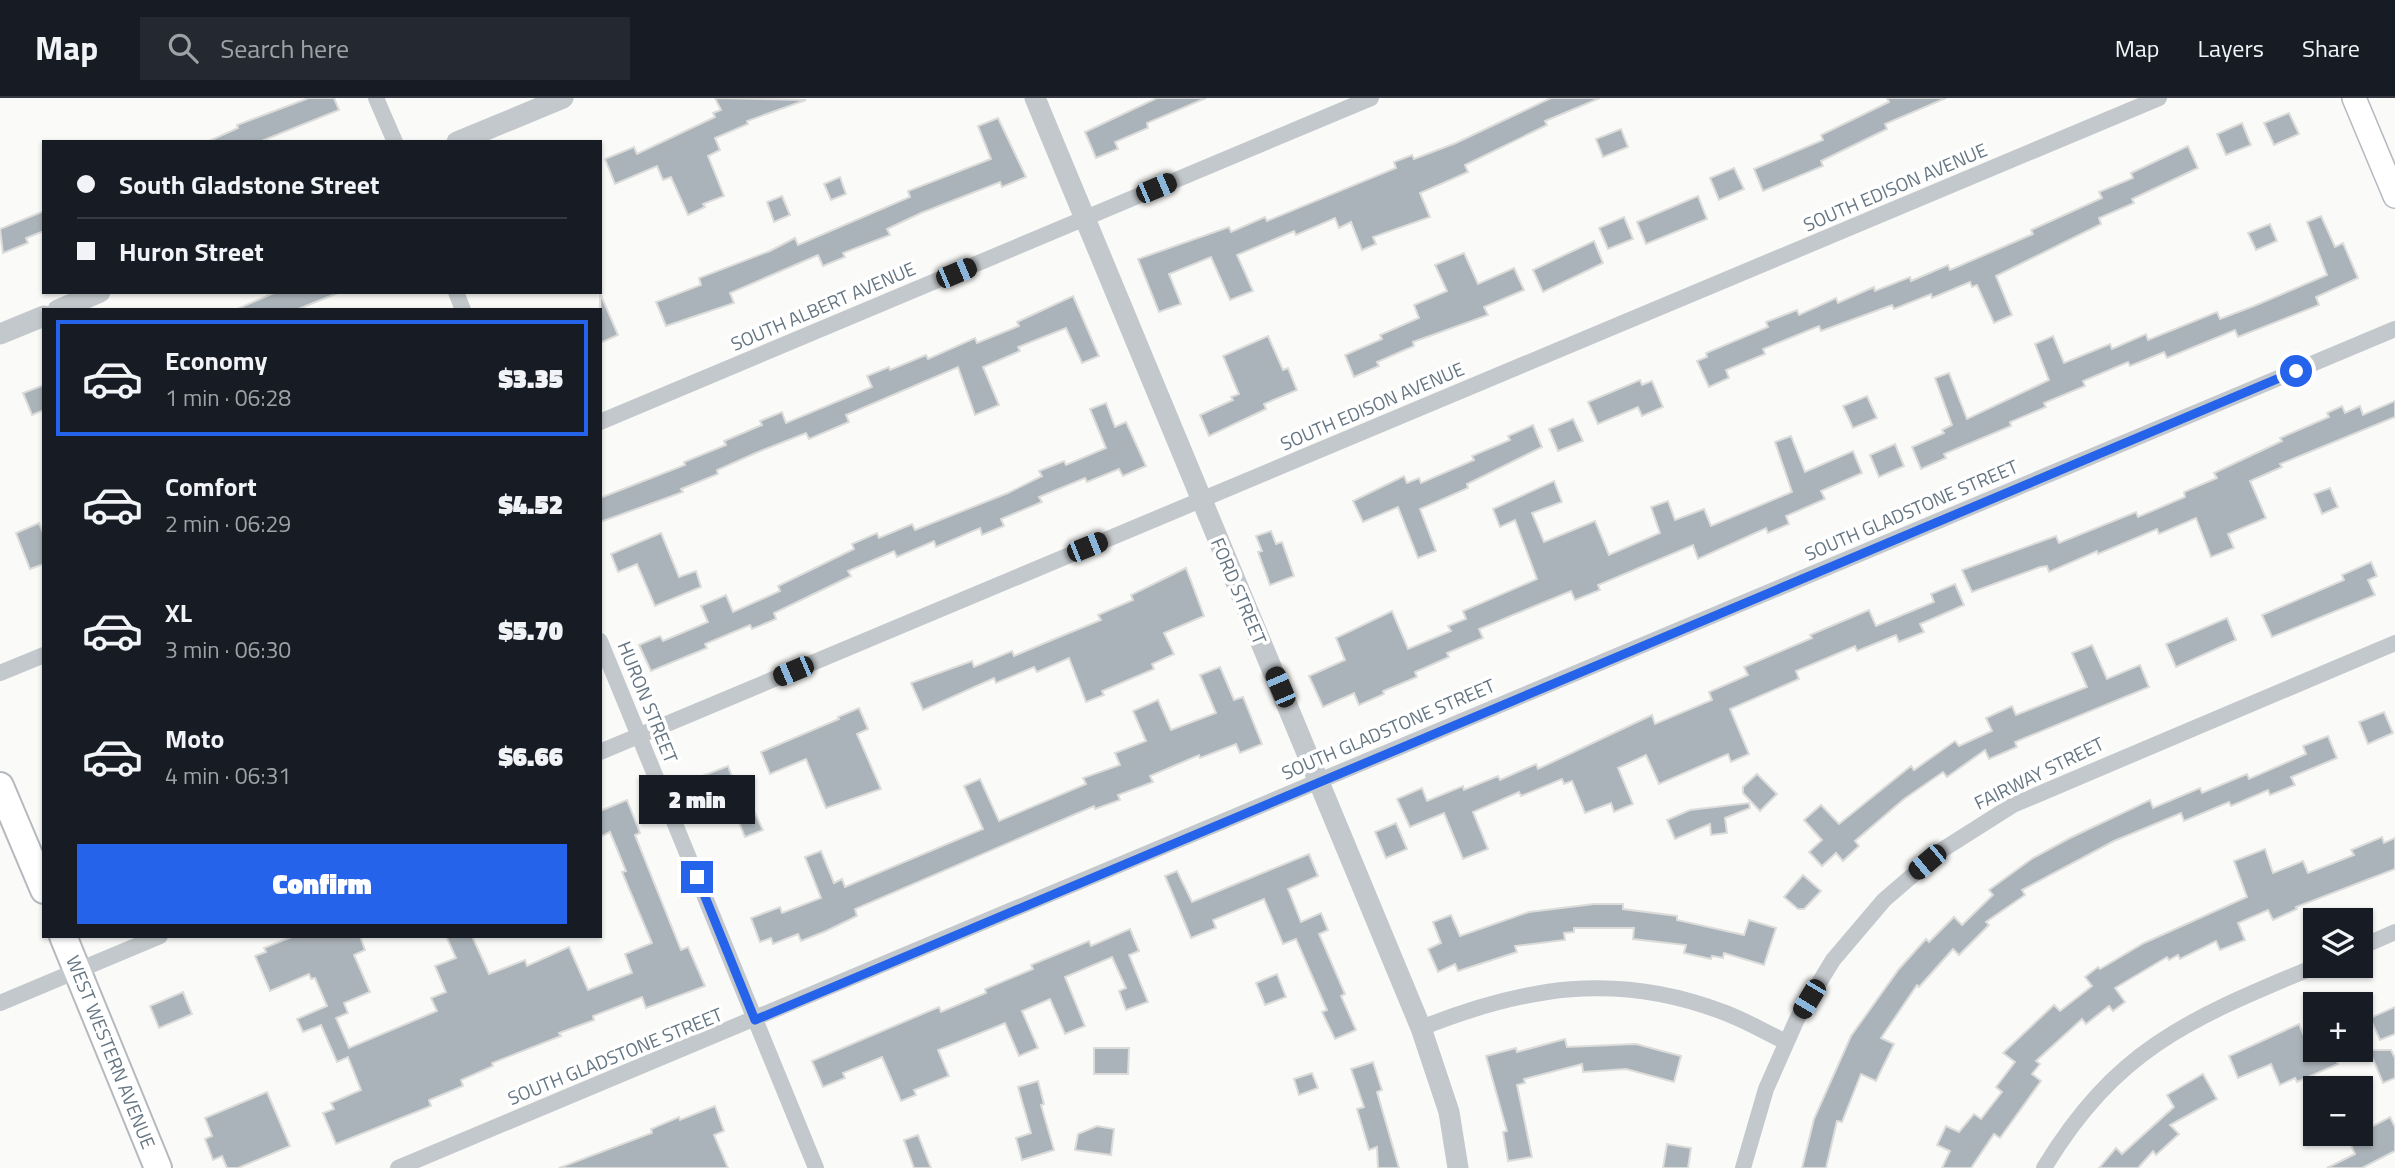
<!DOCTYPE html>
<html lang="en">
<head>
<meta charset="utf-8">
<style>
  :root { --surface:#171b24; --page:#242831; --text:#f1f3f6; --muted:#9ea1a6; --line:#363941; --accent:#2563eb }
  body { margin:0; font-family:"Titillium Web",sans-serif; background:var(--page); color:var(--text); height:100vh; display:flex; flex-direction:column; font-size:26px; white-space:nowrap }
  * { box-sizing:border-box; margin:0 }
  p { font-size:23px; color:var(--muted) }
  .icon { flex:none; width:38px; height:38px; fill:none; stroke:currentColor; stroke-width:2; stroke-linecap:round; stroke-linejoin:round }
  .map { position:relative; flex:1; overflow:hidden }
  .sheet { position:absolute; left:42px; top:210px; width:560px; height:630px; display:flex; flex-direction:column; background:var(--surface); border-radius:0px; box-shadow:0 2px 5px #0004 }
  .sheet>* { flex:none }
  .guide { position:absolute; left:42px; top:42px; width:560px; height:154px; border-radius:0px; box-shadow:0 2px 5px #0004; display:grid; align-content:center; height:154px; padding:0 35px; background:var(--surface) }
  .fabs { position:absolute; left:2303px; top:810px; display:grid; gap:14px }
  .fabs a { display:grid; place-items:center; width:70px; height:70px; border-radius:0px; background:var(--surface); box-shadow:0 2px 5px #0004; font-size:35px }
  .end { position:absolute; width:32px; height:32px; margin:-16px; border:9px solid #2563eb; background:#fff; box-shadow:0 0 0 4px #fff }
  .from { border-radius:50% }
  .bubble { position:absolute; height:49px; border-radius:0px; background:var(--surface); box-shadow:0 2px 5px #0004; font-size:23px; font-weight:800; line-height:49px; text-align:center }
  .car { position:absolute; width:21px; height:42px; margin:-21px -10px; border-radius:9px; box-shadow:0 0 5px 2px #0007; background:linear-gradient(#222 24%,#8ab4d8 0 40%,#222 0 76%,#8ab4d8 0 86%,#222 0) }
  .guide b { display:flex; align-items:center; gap:24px; height:66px; font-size:26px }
  .guide b+b { border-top:2px solid var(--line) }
  .guide i { width:18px; height:18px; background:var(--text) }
  ul { padding:12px 0 0; list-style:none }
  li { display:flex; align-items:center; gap:21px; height:116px; margin:0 14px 10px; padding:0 21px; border:4px solid transparent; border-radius:0px }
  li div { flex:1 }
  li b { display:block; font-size:26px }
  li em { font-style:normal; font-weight:800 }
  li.active { border-color:var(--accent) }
  li>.icon { width:63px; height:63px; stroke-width:1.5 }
  .primary-button { display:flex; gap:14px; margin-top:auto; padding:14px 35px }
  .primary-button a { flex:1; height:80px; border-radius:0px; background:var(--accent); color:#fff; font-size:28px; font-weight:800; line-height:80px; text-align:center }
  header { display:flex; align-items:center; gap:42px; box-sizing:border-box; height:98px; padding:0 35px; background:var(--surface); border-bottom:2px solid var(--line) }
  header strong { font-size:33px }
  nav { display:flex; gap:38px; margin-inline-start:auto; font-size:24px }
  .search { width:490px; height:63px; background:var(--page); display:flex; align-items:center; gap:18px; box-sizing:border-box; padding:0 24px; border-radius:0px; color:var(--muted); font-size:26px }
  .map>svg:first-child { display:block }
  .building { fill:#aab3b9; stroke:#dcdcda; stroke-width:2 }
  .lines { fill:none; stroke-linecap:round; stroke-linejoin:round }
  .secondary-casing { stroke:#b3babf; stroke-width:26 }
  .primary-casing { stroke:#b5babe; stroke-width:30 }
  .minor { stroke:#c3c8cc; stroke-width:16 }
  .tertiary { stroke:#c3c8cc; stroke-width:21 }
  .secondary { stroke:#fff; stroke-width:23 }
  .primary { stroke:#fff; stroke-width:26 }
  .route { stroke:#2563eb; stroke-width:9 }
  .labels { text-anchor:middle; stroke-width:7; stroke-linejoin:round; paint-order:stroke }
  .street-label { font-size:19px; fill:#657683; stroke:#fff }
</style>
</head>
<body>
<header>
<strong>Map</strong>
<div class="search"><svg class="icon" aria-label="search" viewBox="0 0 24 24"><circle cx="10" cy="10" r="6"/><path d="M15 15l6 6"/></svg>Search here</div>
<nav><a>Map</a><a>Layers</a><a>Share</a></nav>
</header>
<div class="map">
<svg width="2395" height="1070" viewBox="0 0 2395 1070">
  <rect width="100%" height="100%" fill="#fafaf8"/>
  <g class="building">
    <path d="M309 0H334L339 12 259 44H207L238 30 237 27Z"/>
    <path d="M715 0 806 2 747 23 748 26 715 40 720 52 708 58 724 98 703 106 705 109 688 117 671 79 663 82 657 68 615 86 605 61 634 49 637 56 715 19 713 15 721 12Z"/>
    <path d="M1157 0H1206L1147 25 1148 30 1115 44 1118 51 1096 60 1085 34Z"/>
    <path d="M1551 0H1600L1545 23 1547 27 1465 67 1468 74 1420 95 1430 119 1373 139 1376 146 1362 152 1351 124 1339 130 1335 120 1296 137 1294 133 1237 157 1253 193 1230 202 1211 159 1169 176 1181 206 1159 214 1138 161 1229 129 1231 134 1265 119 1267 123 1396 70 1394 64 1412 57 1414 61 1456 45Z"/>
    <path d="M1887 0H1946L1885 26 1887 31 1821 63 1823 68 1763 93 1754 71 1823 42 1821 37 1889 4Z"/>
    <path d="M2289 15 2299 36 2274 47 2264 25Z"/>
    <path d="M998 20 1026 79 1002 89 1000 84 921 115 887 131 890 137 843 155 845 159 823 168 818 157 730 195 734 205 666 228 656 204 701 187 699 180 770 153 795 140 798 147 910 99 908 93 991 61 978 28Z"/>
    <path d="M2242 25 2251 47 2226 57 2217 36Z"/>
    <path d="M1621 31 1628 49 1603 59 1596 41Z"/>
    <path d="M2188 48 2198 70 2132 101 2134 105 2099 120 2101 126 1996 178 2012 217 1994 225 1977 187 1972 189 1970 184 1932 200 1931 196 1894 211 1892 207 1821 233 1819 228 1763 251 1765 256 1726 272 1729 280 1709 289 1697 263 1707 259 1706 255 1768 229 1766 224 1797 212 1799 217 1836 200 1838 205 1874 189 1875 193 1910 179 1911 183 1948 167 1950 172 2033 136 2031 132 2102 100 2099 94 2133 80 2131 75Z"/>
    <path d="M1734 70 1744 91 1719 102 1710 80Z"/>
    <path d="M840 79 846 96 831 102 824 86Z"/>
    <path d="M782 98 790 117 774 124 767 104Z"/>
    <path d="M1698 98 1707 121 1646 146 1637 124Z"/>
    <path d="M44 113V133L26 140 28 145 3 155 0 131Z"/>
    <path d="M2321 118 2335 149 2343 145 2358 180 2316 199 2319 207 2238 239 2235 232 2167 260 2164 254 2130 268 2128 264 2083 283 2085 288 2044 305 2046 309 2010 324 2011 328 1944 356 1946 360 1921 371 1912 349 1944 335 1942 332 1952 327 1935 280 1949 275 1967 321 2049 282 2035 246 2053 238 2064 265 2110 246 2112 251 2146 236 2148 242 2217 214 2220 221 2254 208 2327 177 2307 124Z"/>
    <path d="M1624 119 1633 141 1608 151 1599 130Z"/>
    <path d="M2270 126 2277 143 2256 152 2248 135Z"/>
    <path d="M1594 143 1603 165 1543 194 1533 172Z"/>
    <path d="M1464 155 1478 186 1514 170 1524 192 1484 209 1488 217 1413 244 1414 248 1377 264 1379 268 1354 279 1345 257 1382 241 1380 237 1419 220 1414 207 1447 193 1435 167Z"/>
    <path d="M276 194H338V195L296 212H235Z"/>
    <path d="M600 195 618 237 600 245Z"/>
    <path d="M1073 198 1099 258 1082 265 1066 230 1018 249 1020 253 983 269 999 307 975 317 958 269 846 317 849 324 809 341 806 335 758 354 717 372 718 376 681 391 683 394 600 424V400L685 367 684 364 726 347 724 343 762 327 760 323 782 314 786 325 872 289 867 278 889 269 890 272 926 257 928 261 975 240 977 245 1019 228 1017 224Z"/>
    <path d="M1268 238 1283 272 1288 270 1297 292 1264 306 1266 311 1209 338 1200 317 1233 302 1231 299 1239 296 1223 258Z"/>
    <path d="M1640 282 1642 287 1652 283 1663 309 1642 318 1638 309 1598 326 1588 304Z"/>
    <path d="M44 287V312L32 317 23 295Z"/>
    <path d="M1867 298 1877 320 1853 330 1843 308Z"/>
    <path d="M2395 303V319L2280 366 2282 369 2250 383 2266 420 2228 436 2234 450 2211 459 2196 420 2159 436 2157 431 2098 456 2097 453 2049 474 2047 468 2040 469 1972 494 1962 472 2056 438 2059 445 2136 414 2138 419 2185 399 2184 394 2217 380 2214 375 2282 343 2280 340 2329 319 2327 315 2342 308 2345 315 2360 308 2363 317Z"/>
    <path d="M1106 305 1115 329 1126 324 1146 368 1123 378 1119 371 1087 384 1085 380 1039 399 1042 404 1001 421 1004 428 982 437 980 430 936 449 934 443 897 459 894 453 848 473 851 478 774 515 776 521 752 531 750 527 705 546 707 550 651 573 639 547 660 538 663 543 708 524 701 508 726 497 733 514 780 493 778 488 854 451 852 446 877 435 879 440 912 426 915 432 1008 395 1042 378 1039 373 1064 363 1066 367 1106 350 1090 311Z"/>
    <path d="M1573 321 1583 343 1558 353 1549 331Z"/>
    <path d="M1533 327 1542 349 1467 386 1468 390 1420 411 1436 453 1418 460 1398 409 1363 424 1353 403 1404 378 1407 385 1419 380 1421 385 1474 362 1472 358 1510 342 1508 338Z"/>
    <path d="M1791 338 1805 374 1853 353 1862 375 1821 393 1825 401 1786 418 1789 426 1768 435 1766 430 1698 461 1693 447 1598 487 1600 492 1575 502 1571 493 1479 531 1483 540 1447 555 1449 559 1415 574 1417 579 1383 593 1384 596 1359 607 1354 595 1323 609 1309 578 1345 562 1336 540 1392 513 1408 551 1451 533 1448 528 1466 521 1463 513 1537 481 1515 422 1500 429 1493 411 1554 383 1562 404 1532 415 1544 444 1595 423 1609 457 1660 435 1651 409 1668 403 1675 422 1704 411 1711 428 1792 394 1775 344Z"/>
    <path d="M1895 346 1904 368 1879 379 1870 357Z"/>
    <path d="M2330 390 2338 409 2322 416 2314 396Z"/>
    <path d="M39 425 44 437V466L30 471 16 435Z"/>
    <path d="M1271 433 1276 446 1282 444 1294 478 1270 487 1258 454 1262 453 1256 438Z"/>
    <path d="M661 435 679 479 696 473 701 489 655 508 637 466 618 474 611 456Z"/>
    <path d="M2371 464 2377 478 2368 482 2375 497 2272 539 2262 517 2344 482 2342 477Z"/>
    <path d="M1186 470 1204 518 1164 535 1174 556 1152 566 1154 571 1102 593 1104 597 1086 604 1069 560 1037 574 1034 569 996 585 994 580 923 612 911 585 972 563 974 569 1012 553 1014 558 1052 542 1101 522 1098 517 1133 502 1131 497Z"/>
    <path d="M1955 486 1964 507 1920 526 1924 534 1899 544 1896 537 1857 553 1855 548 1796 573 1799 581 1730 611 1749 656 1731 664 1728 656 1659 686 1646 657 1618 670 1633 706 1614 714 1611 705 1585 715 1572 683 1564 686 1562 681 1521 698 1519 694 1473 714 1488 751 1463 761 1444 715 1410 729 1397 701 1422 690 1427 703 1463 688 1464 692 1498 678 1500 682 1536 666 1538 671 1652 617 1655 626 1712 602 1709 594 1748 577 1744 569 1812 540 1810 537 1869 512 1876 528 1934 504 1931 496Z"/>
    <path d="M2227 520 2236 542 2176 569 2166 546Z"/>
    <path d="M2092 547 2107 581 2140 567 2149 589 2015 644 2017 649 1989 661 1985 652 1947 679 1943 674 1904 701 1855 743 1859 748 1843 763 1836 755 1822 768 1809 754 1822 742 1804 722 1821 707 1839 726 1911 668 1914 672 1955 643 1959 648 1992 633 1986 620 2012 608 2016 617 2087 589 2072 555Z"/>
    <path d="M1220 569 1234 602 1243 599 1262 646 1240 655 1236 646 1200 660 1199 657 1150 678 1153 684 1118 697 1120 702 1095 711 1094 708 855 811 857 818 826 833 801 843 798 836 773 846 771 840 760 844 751 820 780 809 782 815 821 800 805 759 821 753 834 785 842 781 845 789 983 731 964 688 980 681 999 723 1086 686 1083 680 1120 667 1115 655 1146 643 1133 613 1158 602 1171 632 1216 615 1200 577Z"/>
    <path d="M859 610 868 631 857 636 881 691 826 710 806 661 770 676 761 654 839 621 838 619Z"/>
    <path d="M2384 614 2393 635 2368 646 2359 624Z"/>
    <path d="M2328 638 2337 660 2291 679 2295 687 2270 697 2268 692 2231 708 2229 704 2184 723 2181 715 2114 743 2022 792 2025 797 1986 824 1989 827 1959 857 1953 851 1919 889 1917 887 1881 940 1894 946 1876 983 1861 976 1842 1024 1837 1023 1826 1070H1802L1814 1021 1851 938 1899 871 1926 841 1929 844 1954 819 1962 827 1993 797 1989 792 2033 760 2070 740 2150 702 2153 710 2200 690 2202 695 2247 676 2249 681 2306 656 2303 648Z"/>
    <path d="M728 668 738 695 708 707 697 680Z"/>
    <path d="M1757 676 1777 696 1760 713 1743 695V689Z"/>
    <path d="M627 702 640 735 635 737 681 852 688 849 705 888 646 910 642 899 593 918 594 922 559 935 561 938 492 965 493 968 461 982 463 988 429 1002 431 1008 336 1046 323 1015 334 1011 331 1005 361 992 348 959 337 964 321 927 303 934 297 921 327 908 315 880 311 881 309 876 270 893 255 858 266 854 264 850 294 838H360L365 852 354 857 370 894 344 905 348 915 336 920 349 950 437 913 431 900 446 894 435 868 456 860 446 838H472L489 876 525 862 527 868 569 849 588 892 632 875 625 856 652 845 622 774 626 773 610 734 600 739V713Z"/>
    <path d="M1749 705 1750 710 1725 720 1727 735 1711 737 1710 726 1675 741 1667 722 1690 712Z"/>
    <path d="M754 713 763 732 745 739 737 720Z"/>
    <path d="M1396 725 1407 751 1386 760 1375 734Z"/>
    <path d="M2382 739 2384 745 2395 740V771L2296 809 2297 811 2273 822 2268 812 2238 825 2245 842 2220 852 2216 843 2180 861 2178 857 2169 862 2167 859 2115 890 2125 904 2113 913 2109 908 2086 926 2082 921 2036 963 2040 966 2032 976 2041 983 2000 1040 1994 1036 1971 1070H1942L1950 1053 1937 1047 1946 1028 1959 1034 1974 1016 1981 1021 2002 994 1996 989 2015 964 2003 955 2054 907 2060 913 2092 888 2085 879 2098 869 2100 871 2144 845 2247 799 2234 763 2265 751 2273 775 2303 763 2308 775 2354 757 2351 752Z"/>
    <path d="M1309 756 1318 778 1288 791 1301 824 1321 815 1328 832 1319 836 1345 896 1341 898 1356 932 1335 941 1322 914 1327 912 1296 841 1283 846 1264 801 1213 822 1216 830 1191 840 1165 778 1177 773 1192 804Z"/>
    <path d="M1803 777 1821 793 1804 811H1798L1784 799Z"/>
    <path d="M1594 806H1623V811L1677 818V822L1744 837 1749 822 1776 830 1764 867 1724 855 1723 860 1712 858 1711 861 1684 855 1686 847 1633 841 1634 830H1574V834L1564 835 1565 842 1515 848 1517 854 1458 873 1455 866 1438 874 1428 851 1441 845 1433 824 1451 817 1460 838 1529 814Z"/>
    <path d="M1130 831 1139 853 1129 857 1148 904 1126 912 1119 893 1126 890 1112 859 1065 879 1085 928 1065 936 1050 901 1022 913 1038 950 1019 958 1005 925 938 952 949 978 914 992 916 997 901 1003 882 959 843 975 845 980 823 989 812 963 939 909 941 914 986 895 985 891 1033 871 1031 867 1089 843 1091 848Z"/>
    <path d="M1277 876 1286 899 1265 907 1256 885Z"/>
    <path d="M183 894 192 916 159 930 150 908Z"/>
    <path d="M2395 909V936L2380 942 2370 920Z"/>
    <path d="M2299 926 2312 957 2332 952 2338 966 2297 984 2295 980 2280 987 2271 966 2238 980 2229 958Z"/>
    <path d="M1565 941 1567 949 1636 946 1681 958 1674 984 1626 971 1583 974 1582 966 1524 981 1525 985 1517 987 1532 1059 1508 1063 1503 1034 1507 1033 1486 958 1516 950 1517 954Z"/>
    <path d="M1094 950H1129L1128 976H1094Z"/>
    <path d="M2369 952H2391L2395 960V980L2383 985Z"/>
    <path d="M1373 964 1382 992 1377 994 1399 1070H1378L1377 1049 1369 1052 1357 1011 1364 1009 1351 971Z"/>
    <path d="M1312 975 1318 990 1299 997 1294 981Z"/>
    <path d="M2203 976 2217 1001 2170 1027 2179 1036 2156 1057 2153 1053 2138 1070H2099L2116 1050 2122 1056 2174 1009 2167 997Z"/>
    <path d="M1038 983 1044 1006 1041 1007 1054 1052 1022 1062 1016 1040 1031 1035 1018 989Z"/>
    <path d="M267 994 290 1048 238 1070H227L222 1058 213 1062 205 1041 212 1038 205 1020Z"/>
    <path d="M715 1008 724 1033 714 1037 728 1070H559L652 1035 651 1031 679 1019 680 1022Z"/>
    <path d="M2390 1019 2395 1029V1053L2362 1070H2327L2355 1056 2348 1041Z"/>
    <path d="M1097 1028 1114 1031 1111 1057 1075 1052 1078 1036Z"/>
    <path d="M918 1037 931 1070H914L904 1042Z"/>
    <path d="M1667 1046 1691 1050 1688 1070H1663Z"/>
  </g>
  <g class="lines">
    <g class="secondary-casing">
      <path id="secondary" d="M2354 0 2395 98"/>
    </g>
    <g class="primary-casing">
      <g id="primary">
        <path d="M0 688 44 792"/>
        <path d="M63 838 158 1070"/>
      </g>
    </g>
    <g class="minor">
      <path d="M376 0 395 44"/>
      <path d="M456 194 463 212"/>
      <path d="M600 324 1371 0"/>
      <path d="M600 543 816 1070"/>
      <path d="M0 575 44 557"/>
      <path d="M600 654 2159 0"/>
      <path d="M2361 849 2395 834"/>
      <path d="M0 905 160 838"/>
      <path d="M1421 930C1524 889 1616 873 1723 914 1745 922 1765 934 1786 944"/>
      <path d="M398 1070 2395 231"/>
      <path d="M1743 1070 1766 991 1797 921 1833 862 1884 802 1942 752 2013 707 2395 545"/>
      <path d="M2044 1070C2117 949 2192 920 2316 868"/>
    </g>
    <g class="tertiary">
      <path d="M1035 0 1421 930 1449 1014 1458 1070"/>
      <path d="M457 44 563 0"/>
      <path d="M58 212 100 194"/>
      <path d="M0 236 44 218"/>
    </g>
    <use href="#secondary" class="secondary"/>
    <use href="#primary" class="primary"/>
  </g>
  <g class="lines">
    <path class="route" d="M697 779 755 922 2296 273"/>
  </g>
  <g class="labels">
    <g class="street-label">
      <text transform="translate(1895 89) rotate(-23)" y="7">SOUTH EDISON AVENUE</text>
      <text transform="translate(823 208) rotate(-23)" y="7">SOUTH ALBERT AVENUE</text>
      <text transform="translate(1372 308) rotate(-23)" y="7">SOUTH EDISON AVENUE</text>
      <text transform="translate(1911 412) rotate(-23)" y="7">SOUTH GLADSTONE STREET</text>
      <text transform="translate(1239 493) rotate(67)" y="7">FORD STREET</text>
      <text transform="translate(648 604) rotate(68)" y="7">HURON STREET</text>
      <text transform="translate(1388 631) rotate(-23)" y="7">SOUTH GLADSTONE STREET</text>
      <text transform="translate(2039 675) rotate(-26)" y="7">FAIRWAY STREET</text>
      <text transform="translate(111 954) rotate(68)" y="7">WEST WESTERN AVENUE</text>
      <text transform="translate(615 958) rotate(-22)" y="7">SOUTH GLADSTONE STREET</text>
    </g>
  </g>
</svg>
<div class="fabs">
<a><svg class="icon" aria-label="layers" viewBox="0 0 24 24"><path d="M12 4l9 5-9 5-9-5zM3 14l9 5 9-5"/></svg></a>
<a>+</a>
<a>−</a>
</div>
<i class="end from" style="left:2296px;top:273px"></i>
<i class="end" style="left:697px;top:779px"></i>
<div class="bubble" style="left:639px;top:677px;width:116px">2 min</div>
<i class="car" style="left:1156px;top:90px;rotate:67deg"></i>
<i class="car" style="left:956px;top:175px;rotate:67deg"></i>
<i class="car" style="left:1087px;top:449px;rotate:68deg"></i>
<i class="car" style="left:793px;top:573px;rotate:247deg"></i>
<i class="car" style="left:1280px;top:589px;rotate:337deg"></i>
<i class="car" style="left:1927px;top:764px;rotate:230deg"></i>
<i class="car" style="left:1809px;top:901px;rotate:211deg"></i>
<div class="guide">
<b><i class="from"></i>South Gladstone Street</b>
<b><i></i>Huron Street</b>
</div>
<section class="sheet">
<ul>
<li class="active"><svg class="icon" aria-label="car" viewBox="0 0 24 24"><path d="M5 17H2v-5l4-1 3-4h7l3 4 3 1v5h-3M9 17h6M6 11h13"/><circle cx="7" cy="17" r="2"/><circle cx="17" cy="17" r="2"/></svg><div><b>Economy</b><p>1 min · 06:28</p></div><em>$3.35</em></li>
<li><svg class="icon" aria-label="car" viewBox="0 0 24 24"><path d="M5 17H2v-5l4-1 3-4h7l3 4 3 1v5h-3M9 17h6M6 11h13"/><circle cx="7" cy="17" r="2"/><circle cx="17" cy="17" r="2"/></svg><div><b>Comfort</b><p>2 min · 06:29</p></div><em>$4.52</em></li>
<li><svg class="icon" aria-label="car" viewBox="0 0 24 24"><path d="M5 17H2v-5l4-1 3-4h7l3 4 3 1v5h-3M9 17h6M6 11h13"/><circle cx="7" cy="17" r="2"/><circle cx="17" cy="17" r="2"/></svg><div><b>XL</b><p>3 min · 06:30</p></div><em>$5.70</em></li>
<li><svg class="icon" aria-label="car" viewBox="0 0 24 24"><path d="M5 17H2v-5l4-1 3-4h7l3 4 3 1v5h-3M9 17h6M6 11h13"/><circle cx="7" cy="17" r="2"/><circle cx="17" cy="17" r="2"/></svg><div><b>Moto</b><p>4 min · 06:31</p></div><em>$6.66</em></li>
</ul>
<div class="primary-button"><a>Confirm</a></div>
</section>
</div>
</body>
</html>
